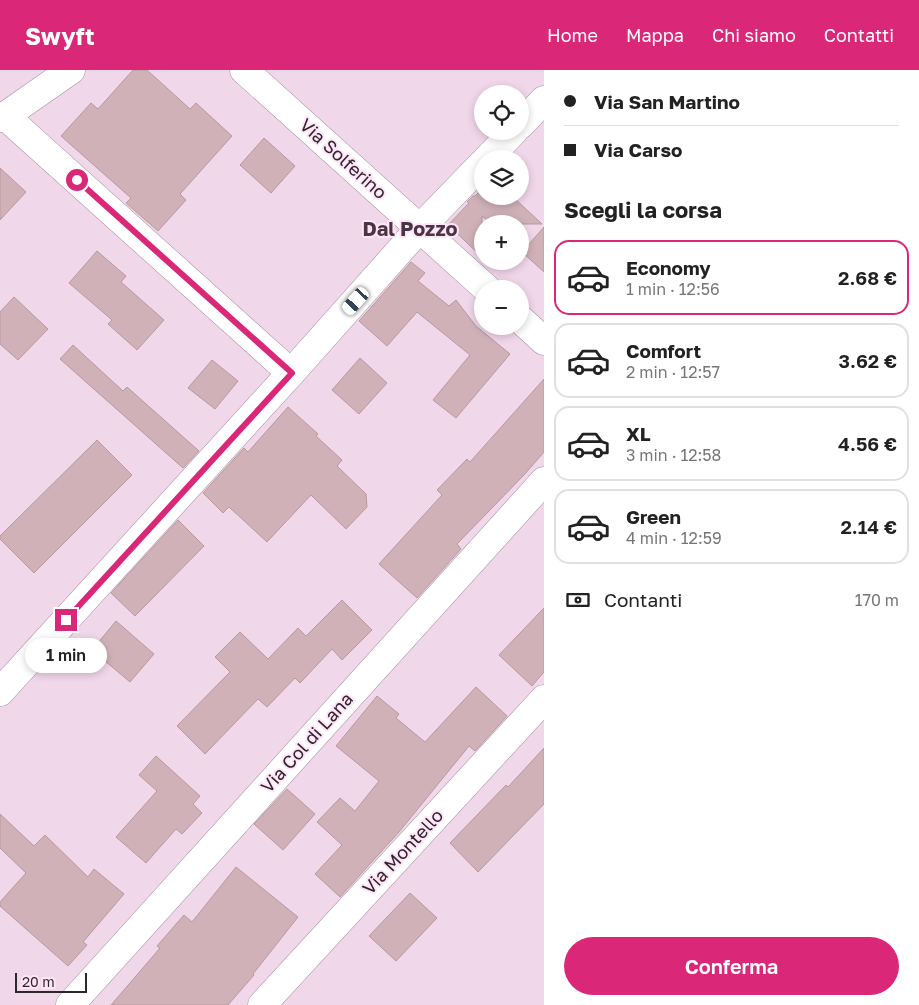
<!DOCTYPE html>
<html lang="it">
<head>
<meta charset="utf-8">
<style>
  :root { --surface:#fff; --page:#f2f2f2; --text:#222; --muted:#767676; --line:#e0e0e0; --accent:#db2777 }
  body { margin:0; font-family:"Golos Text",sans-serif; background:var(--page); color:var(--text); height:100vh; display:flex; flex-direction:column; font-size:19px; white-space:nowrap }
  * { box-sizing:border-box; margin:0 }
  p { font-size:16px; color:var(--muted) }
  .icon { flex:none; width:28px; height:28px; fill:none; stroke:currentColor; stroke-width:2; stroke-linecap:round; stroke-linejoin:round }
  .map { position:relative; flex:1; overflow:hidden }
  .drawer { display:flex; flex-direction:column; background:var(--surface); width:375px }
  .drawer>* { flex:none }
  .guide { display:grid; align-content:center; height:110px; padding:0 20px; background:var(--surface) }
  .fabs { position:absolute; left:474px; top:15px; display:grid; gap:10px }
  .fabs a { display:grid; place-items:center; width:55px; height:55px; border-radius:50%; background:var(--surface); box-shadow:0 2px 8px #0003; font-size:25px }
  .scale { position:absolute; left:15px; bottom:12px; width:72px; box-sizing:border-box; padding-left:5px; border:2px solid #2f252c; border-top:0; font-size:14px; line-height:18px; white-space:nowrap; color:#2f252c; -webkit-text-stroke:4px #ffe5f7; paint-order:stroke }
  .end { position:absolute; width:22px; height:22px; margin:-11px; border:6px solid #db2777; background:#fff; box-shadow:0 0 0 2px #fff }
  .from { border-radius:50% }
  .bubble { position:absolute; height:35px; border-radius:18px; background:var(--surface); box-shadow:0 2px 8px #0003; font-size:16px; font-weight:600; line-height:35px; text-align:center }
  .car { position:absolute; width:15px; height:30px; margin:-15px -8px; border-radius:6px; box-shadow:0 0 4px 1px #0007; background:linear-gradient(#fff 24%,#345 0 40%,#fff 0 76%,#345 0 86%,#fff 0) }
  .guide b { display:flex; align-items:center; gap:18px; height:48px; font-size:19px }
  .guide b+b { border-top:1px solid var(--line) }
  .guide i { width:12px; height:12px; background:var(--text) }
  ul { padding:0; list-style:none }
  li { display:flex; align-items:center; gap:15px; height:75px; margin:0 10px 8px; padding:0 10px; border:2px solid var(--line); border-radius:15px }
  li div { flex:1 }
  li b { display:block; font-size:19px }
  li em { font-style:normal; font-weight:600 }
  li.on { border-color:var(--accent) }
  li>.icon { width:45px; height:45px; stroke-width:1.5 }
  h2 { padding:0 20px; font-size:22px; line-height:60px }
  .pay { display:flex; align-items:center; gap:12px; height:55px; padding:0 20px; font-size:19px }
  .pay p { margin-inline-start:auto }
  .cta { display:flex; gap:10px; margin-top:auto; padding:10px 20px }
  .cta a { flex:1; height:58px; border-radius:30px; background:var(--accent); color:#fff; font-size:20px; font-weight:600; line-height:58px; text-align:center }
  header { display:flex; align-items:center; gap:30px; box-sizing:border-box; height:70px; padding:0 25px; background:var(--accent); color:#fff }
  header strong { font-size:24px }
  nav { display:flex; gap:28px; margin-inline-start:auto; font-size:18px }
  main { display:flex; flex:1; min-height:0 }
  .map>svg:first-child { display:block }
  .building { fill:#d0b1b8; stroke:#b7999f }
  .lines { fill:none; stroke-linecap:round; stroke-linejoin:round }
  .street-casing { stroke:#a58e9f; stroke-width:29 }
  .street { stroke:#fff; stroke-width:28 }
  .route { stroke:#db2777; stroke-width:6 }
  .labels { text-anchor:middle; stroke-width:4; stroke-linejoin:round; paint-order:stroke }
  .street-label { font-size:18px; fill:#2f252c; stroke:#ffe5f7 }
  .quarter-label { font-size:20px; font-weight:bold; fill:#493544; stroke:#ffe5f7 }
</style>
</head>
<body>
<header>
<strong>Swyft</strong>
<nav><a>Home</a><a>Mappa</a><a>Chi siamo</a><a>Contatti</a></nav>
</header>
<main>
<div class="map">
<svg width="544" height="935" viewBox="0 0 544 935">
  <rect width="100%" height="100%" fill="#f1d7ea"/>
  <g class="building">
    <path d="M133 0H147L190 39 196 33 232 66 180 124 186 130 158 161 126 133 131 128 61 66 91 33 98 39Z"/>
    <path d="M264 68 295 96 271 123 240 95Z"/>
    <path d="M0 98 26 122 0 150Z"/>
    <path d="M482 119V126H512L542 154H491L482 146V187L448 155 469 133 467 132 473 126H475Z"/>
    <path d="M544 157V202L522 182Z"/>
    <path d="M97 181 126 206 121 212 164 250 137 280 108 254 112 250 69 213Z"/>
    <path d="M411 192 425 203 418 211 449 236 456 230 476 256 510 284 456 348 433 330 470 285 417 242 387 276 359 251Z"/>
    <path d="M14 227 48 259 18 290 0 274V242Z"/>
    <path d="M73 275 123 321 127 317 199 381 183 398 60 289Z"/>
    <path d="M360 288 387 313 359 344 332 320Z"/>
    <path d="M212 290 238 311 215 339 188 318Z"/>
    <path d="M544 309V382L524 405 457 474 461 479 417 528 379 494 442 425 437 420 467 389 470 392Z"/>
    <path d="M288 337 318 364 316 366 342 390 337 396 366 424 367 437 346 459 311 425 267 472 229 437 223 443 203 423 244 378 248 382Z"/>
    <path d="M97 370 132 405 34 503 0 469V466Z"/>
    <path d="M178 450 204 476 135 546 111 523Z"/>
    <path d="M342 530 372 560 342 590 332 579 300 613 295 608 267 637 258 629 205 684 177 656 230 602 215 587 240 562 268 589 298 558 306 566Z"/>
    <path d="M544 538V602L532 616 499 585Z"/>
    <path d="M116 551 154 584 130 612 92 580Z"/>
    <path d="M476 617 507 646 475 681 469 676 399 762 340 827 315 804 342 775 317 752 340 728 355 741 379 711 336 676 377 626 399 644 396 648 425 672Z"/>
    <path d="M544 678V734L478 802 450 773 506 715 508 717Z"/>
    <path d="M156 686 200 726 193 734 202 743 182 764 176 759 146 793 116 767 157 721 139 705Z"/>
    <path d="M287 719 315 744 283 780 254 754Z"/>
    <path d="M0 744 34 776 45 765 88 807 94 799 124 824 83 872 87 875 68 896 0 836V832L26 803 0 778Z"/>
    <path d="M236 797 298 847 253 904 254 905 228 935H111L160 878 157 876 184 845 192 852Z"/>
    <path d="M410 823 437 848 396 891 369 866Z"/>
  </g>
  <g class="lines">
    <g class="street-casing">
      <g id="street">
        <path d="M244 0 487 219"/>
        <path d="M5 46 291 303"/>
        <path d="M0 48 5 46 71 0"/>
        <path d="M520 55 544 30"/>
        <path d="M487 89 514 61"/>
        <path d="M520 249 544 271"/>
        <path d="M0 622 291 303 420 158 482 94"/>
        <path d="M70 935 544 411"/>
        <path d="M262 935 544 629"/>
      </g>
    </g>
    <use href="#street" class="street"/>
  </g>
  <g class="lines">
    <path class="route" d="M66 550 292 303 77 110"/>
  </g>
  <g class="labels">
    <g class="street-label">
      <text transform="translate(343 89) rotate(42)" y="6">Via Solferino</text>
      <text transform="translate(307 673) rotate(-48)" y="6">Via Col di Lana</text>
      <text transform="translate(403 782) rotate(-47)" y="6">Via Montello</text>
    </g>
    <g class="quarter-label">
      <text x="410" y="166">Dal Pozzo</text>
    </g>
  </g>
</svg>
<div class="fabs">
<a><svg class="icon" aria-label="locate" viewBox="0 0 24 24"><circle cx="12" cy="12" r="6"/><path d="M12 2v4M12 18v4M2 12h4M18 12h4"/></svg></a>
<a><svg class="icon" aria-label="layers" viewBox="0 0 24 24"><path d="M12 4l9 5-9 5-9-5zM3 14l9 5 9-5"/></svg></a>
<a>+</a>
<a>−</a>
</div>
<div class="scale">20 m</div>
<i class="end from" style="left:77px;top:110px"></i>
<i class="end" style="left:66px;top:550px"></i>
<div class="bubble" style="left:25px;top:568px;width:82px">1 min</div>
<i class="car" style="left:356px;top:231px;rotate:222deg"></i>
</div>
<section class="drawer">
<div class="guide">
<b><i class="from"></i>Via San Martino</b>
<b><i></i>Via Carso</b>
</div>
<h2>Scegli la corsa</h2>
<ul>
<li class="on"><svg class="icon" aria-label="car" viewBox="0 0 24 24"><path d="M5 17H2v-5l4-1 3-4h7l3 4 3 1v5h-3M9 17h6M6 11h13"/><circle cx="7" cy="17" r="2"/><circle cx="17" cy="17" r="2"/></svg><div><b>Economy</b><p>1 min · 12:56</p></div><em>2.68 €</em></li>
<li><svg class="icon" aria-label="car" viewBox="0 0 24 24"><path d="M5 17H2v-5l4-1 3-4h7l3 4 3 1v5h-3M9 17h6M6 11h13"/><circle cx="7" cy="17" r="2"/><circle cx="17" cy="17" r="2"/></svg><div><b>Comfort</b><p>2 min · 12:57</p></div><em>3.62 €</em></li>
<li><svg class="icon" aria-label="car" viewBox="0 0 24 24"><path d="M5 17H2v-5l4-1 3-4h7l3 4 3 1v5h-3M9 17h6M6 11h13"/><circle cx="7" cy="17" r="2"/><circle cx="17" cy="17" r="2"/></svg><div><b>XL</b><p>3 min · 12:58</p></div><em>4.56 €</em></li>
<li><svg class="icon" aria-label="car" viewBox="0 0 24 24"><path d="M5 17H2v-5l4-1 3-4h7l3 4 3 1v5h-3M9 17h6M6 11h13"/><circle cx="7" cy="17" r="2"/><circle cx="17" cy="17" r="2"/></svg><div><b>Green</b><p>4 min · 12:59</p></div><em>2.14 €</em></li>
</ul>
<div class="pay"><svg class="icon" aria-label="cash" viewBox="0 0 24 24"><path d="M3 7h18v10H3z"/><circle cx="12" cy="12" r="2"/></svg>Contanti<p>170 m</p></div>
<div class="cta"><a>Conferma</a></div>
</section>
</main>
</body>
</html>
